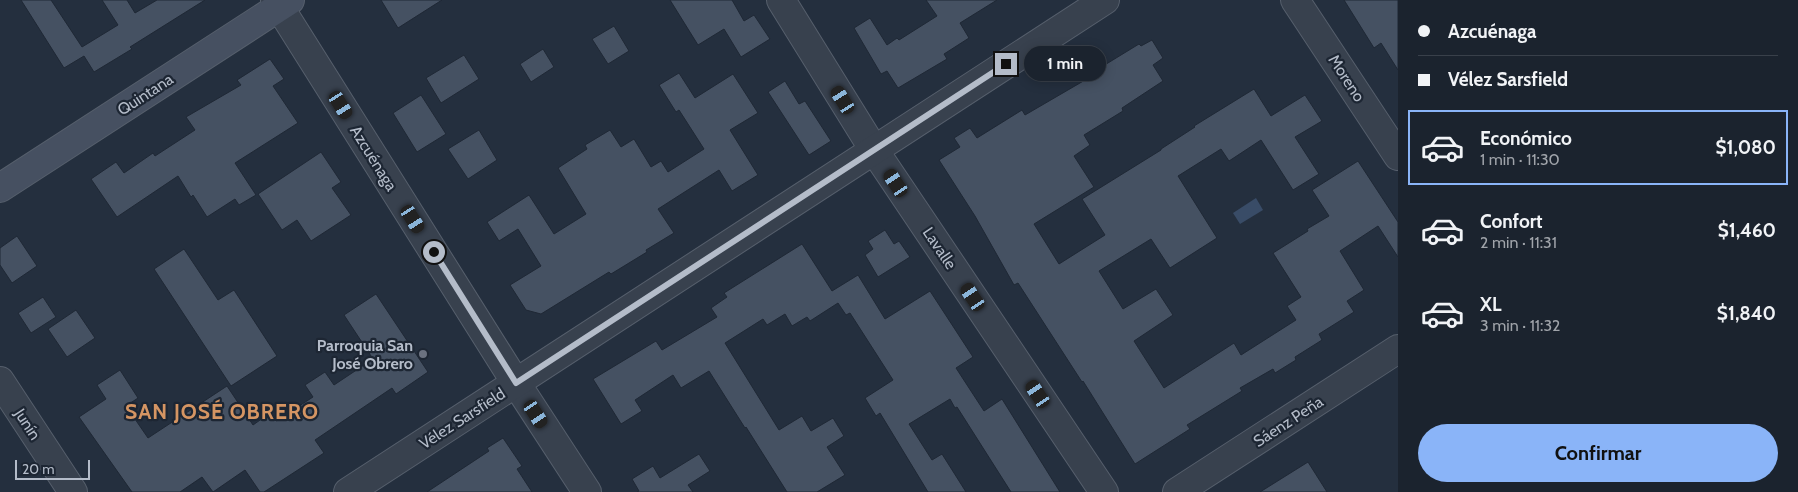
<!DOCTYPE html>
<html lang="es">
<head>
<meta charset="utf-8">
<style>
  :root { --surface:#1b232e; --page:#282f3a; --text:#f1f3f6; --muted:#a0a4aa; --line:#39404a; --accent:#8ab4f8 }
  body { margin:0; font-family:Cabin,sans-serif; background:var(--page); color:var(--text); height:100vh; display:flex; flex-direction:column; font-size:19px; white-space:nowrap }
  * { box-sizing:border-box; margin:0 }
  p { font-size:16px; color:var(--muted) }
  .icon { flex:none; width:28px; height:28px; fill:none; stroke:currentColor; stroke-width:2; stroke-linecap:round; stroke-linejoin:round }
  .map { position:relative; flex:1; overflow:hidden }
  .details { display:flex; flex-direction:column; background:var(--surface); width:400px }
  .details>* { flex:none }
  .top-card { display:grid; align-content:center; height:110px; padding:0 20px; background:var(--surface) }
  .scale { position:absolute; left:15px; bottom:12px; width:75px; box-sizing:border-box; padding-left:5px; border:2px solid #b4bcc9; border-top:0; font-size:14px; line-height:18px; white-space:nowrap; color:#b4bcc9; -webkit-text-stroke:4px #1d2633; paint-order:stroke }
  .end { position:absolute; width:22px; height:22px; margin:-11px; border:6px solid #b4bcc9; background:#111; box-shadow:0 0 0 2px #111 }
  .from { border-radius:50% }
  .bubble { position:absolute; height:35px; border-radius:18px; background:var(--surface); box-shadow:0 2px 12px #0003,0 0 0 1px var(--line); font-size:16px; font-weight:800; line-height:35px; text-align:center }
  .car { position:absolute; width:15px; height:30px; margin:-15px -8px; border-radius:6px; box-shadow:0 0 4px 1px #0007; background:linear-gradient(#222 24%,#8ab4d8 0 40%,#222 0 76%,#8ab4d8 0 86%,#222 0) }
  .top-card b { display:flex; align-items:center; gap:18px; height:48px; font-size:19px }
  .top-card b+b { border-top:1px solid var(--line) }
  .top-card i { width:12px; height:12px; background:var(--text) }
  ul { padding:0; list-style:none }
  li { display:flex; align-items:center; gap:15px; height:75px; margin:0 10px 8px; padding:0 10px; border:2px solid transparent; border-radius:0px }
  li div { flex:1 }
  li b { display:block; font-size:19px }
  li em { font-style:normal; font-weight:800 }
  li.active { border-color:var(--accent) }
  li>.icon { width:45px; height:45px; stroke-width:1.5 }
  .primary-button { display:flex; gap:10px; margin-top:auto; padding:10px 20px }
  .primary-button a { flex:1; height:58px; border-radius:30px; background:var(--accent); color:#111; font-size:20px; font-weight:800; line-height:58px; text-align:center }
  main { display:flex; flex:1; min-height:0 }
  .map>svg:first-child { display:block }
  .water { fill:#394c67 }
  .building { fill:#455162; stroke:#1f2835 }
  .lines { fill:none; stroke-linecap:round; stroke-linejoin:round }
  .minor-casing { stroke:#565f6c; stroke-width:30 }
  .secondary-casing { stroke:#565f6c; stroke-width:30 }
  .minor { stroke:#38414e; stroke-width:28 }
  .secondary { stroke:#465061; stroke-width:28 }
  .route { stroke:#b4bcc9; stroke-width:6 }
  .worship-dot { fill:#6b7280; stroke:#1d2633; stroke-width:2 }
  .labels { text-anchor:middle; stroke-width:4.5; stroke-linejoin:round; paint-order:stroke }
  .street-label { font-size:16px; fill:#b4bcc9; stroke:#1d2633 }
  .poi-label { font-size:16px; font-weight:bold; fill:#b4bcc9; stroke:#1d2633; text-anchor:end }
  .district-label { font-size:21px; font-weight:bold; letter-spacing:1px; fill:#d59563; stroke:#1d2633 }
</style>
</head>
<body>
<main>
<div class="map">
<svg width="1398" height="492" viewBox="0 0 1398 492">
  <rect width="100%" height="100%" fill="#242f3e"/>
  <path class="water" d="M1256 198 1263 210 1240 224 1233 213Z"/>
  <g class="building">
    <path d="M21 0H51L82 47 118 25 102 0H127L135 13 157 0H205L130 47 132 49 94 72 84 56 64 68Z"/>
    <path d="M381 0H442L398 28Z"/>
    <path d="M670 0H732L744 21 754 15 770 39 741 57 724 29 698 45Z"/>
    <path d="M926 0H997L960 23 969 38 944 54 947 59 898 88 887 71 881 74 854 28 870 18 887 45 897 38 899 40 937 16Z"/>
    <path d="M1344 0H1398V70L1381 43 1374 48Z"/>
    <path d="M614 26 629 51 608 64 592 39Z"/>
    <path d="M1152 40 1163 58 1153 65 1163 81 1122 108 1123 111 1084 135 1090 145 1074 156 1094 187 1034 224 1059 264 1105 235 1082 199 1161 150V149L1195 127 1194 126 1254 89 1271 116 1305 95 1322 121 1295 137 1319 174 1293 190 1261 140 1229 161 1221 149 1178 176 1217 238 1170 268 1151 239 1099 271 1123 309 1156 289 1173 315 1134 341 1164 388 1234 343 1241 355 1296 320 1287 306 1301 297 1273 253 1308 231 1307 229 1329 216 1312 190 1358 161 1398 222V257L1378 226 1340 251 1364 290 1347 301 1354 312 1319 334 1322 340 1295 357 1296 360 1275 373 1273 369 1240 388 1242 391 1187 425 1190 429 1135 464 1083 381 1082 382 1018 283 1014 285 975 216 939 160 960 147 954 138 970 128 977 138 1022 110 1025 115 1104 69 1103 66 1139 44 1141 46Z"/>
    <path d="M543 49 554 67 531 82 520 64Z"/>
    <path d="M464 55 479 79 441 103 426 78Z"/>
    <path d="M270 59 284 79 273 86 298 123 235 163 256 195 239 205 235 199 207 217 193 195 191 197 178 176 117 217 91 179 116 162 124 173 153 153 155 156 195 130 186 117 241 85 237 80Z"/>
    <path d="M679 73 695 98 733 74 758 113 730 130 758 175 732 191 719 170 658 209 674 233 646 250 647 252 611 274 609 272 541 314 526 310 510 285 541 266 518 229 499 241 487 222 529 195 554 234 586 214 558 168 587 149 585 145 610 130 621 147 634 139 651 167 661 161 668 172 704 149 679 110 676 112 659 85Z"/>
    <path d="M785 81 799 104 805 101 831 141 809 155 768 92Z"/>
    <path d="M421 95 446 134 417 152 393 113Z"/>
    <path d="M479 130 497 160 468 179 448 149Z"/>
    <path d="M321 152 341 182 332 188 351 215 311 241 297 220 282 230 258 194Z"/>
    <path d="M885 230 894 244 899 241 910 257 878 277 865 255 873 249 868 241Z"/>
    <path d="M17 236 37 266 12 283 0 265V248Z"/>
    <path d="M802 244 832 291 858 275 885 319 930 291 973 357 956 368 984 411 1002 399 1060 492H1011L957 407 955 408 950 399 909 424 932 460 942 454 966 492H928L880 413 876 416 865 398 893 380 850 313 846 315 838 303 810 321 807 317 792 326 785 314 767 325 763 319 725 343 779 430 802 416 811 431 833 418 844 436 827 447 845 475 817 492H787L746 427 745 428 709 371 681 388 673 375 635 400 642 411 621 424 593 379 656 341 662 350 717 317 711 308 727 297 724 293Z"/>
    <path d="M184 249 218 300 234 290 277 356 231 386 154 269Z"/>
    <path d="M376 294 428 372 396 394 392 388 315 440 324 453 264 492H260L245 470 213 492 202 477 180 492H132L79 417 106 399 97 385 120 370 138 398 126 406 148 438 227 386 253 425 270 413 276 421 313 397 305 385 325 372 334 385 373 359 344 315Z"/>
    <path d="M43 297 56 317 31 333 18 313Z"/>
    <path d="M76 310 95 338 67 357 48 329Z"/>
    <path d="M503 438 522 466 517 469 532 492H427L489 451 487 448Z"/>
    <path d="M699 454 710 471 688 485 693 492H637L639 491 632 479 653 466 660 478Z"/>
    <path d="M1308 462 1327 492H1260Z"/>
  </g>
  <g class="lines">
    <g class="minor-casing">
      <g id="minor">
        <path d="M275 0 516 383 587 492"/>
        <path d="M781 0 874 150 1104 492"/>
        <path d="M1295 0 1398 156"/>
        <path d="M0 381 73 492"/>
        <path d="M348 492 1105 0"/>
        <path d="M1177 492 1398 349"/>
      </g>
    </g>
    <g class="secondary-casing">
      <path id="secondary" d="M0 188 290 0"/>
    </g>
    <use href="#minor" class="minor"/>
    <use href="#secondary" class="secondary"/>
  </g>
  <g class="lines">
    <path class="route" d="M434 252 516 383 1006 64"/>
  </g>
  <circle class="worship-dot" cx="423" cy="354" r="5"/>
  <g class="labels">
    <g class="street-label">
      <text transform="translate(1347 78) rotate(57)" y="6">Moreno</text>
      <text transform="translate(145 94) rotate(-33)" y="6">Quintana</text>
      <text transform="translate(374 158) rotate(58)" y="6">Azcuénaga</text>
      <text transform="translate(940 248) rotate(56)" y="6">Lavalle</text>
      <text transform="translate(462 418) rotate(-33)" y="6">Vélez Sarsfield</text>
      <text transform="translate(1288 421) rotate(-33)" y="6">Sáenz Peña</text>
      <text transform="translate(28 424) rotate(57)" y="6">Junín</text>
    </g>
    <g class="poi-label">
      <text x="413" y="351">Parroquia San<tspan x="413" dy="18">José Obrero</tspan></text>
    </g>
    <g class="district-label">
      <text x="222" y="419">SAN JOSÉ OBRERO</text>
    </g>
  </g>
</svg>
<div class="scale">20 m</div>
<i class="end from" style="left:434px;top:252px"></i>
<i class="end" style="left:1006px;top:64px"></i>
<div class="bubble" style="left:1024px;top:46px;width:82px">1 min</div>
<i class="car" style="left:843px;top:100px;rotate:328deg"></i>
<i class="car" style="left:341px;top:105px;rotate:148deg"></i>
<i class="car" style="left:896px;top:183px;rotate:326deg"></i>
<i class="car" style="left:413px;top:219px;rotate:148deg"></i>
<i class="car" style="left:973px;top:297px;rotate:326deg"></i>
<i class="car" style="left:1038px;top:394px;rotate:326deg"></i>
<i class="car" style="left:536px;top:414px;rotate:147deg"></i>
</div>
<section class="details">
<div class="top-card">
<b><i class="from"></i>Azcuénaga</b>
<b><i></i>Vélez Sarsfield</b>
</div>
<ul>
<li class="active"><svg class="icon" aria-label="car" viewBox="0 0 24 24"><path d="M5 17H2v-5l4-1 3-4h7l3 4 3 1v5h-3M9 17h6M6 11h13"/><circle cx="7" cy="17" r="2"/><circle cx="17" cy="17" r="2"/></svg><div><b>Económico</b><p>1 min · 11:30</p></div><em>$1,080</em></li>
<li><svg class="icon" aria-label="car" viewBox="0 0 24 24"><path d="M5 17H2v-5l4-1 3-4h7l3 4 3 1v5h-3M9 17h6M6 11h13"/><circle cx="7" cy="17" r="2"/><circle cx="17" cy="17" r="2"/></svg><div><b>Confort</b><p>2 min · 11:31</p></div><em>$1,460</em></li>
<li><svg class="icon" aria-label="car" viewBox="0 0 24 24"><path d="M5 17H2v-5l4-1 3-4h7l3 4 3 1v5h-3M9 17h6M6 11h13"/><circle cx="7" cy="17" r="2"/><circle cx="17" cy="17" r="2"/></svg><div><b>XL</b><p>3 min · 11:32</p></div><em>$1,840</em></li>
</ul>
<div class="primary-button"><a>Confirmar</a></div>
</section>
</main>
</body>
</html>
